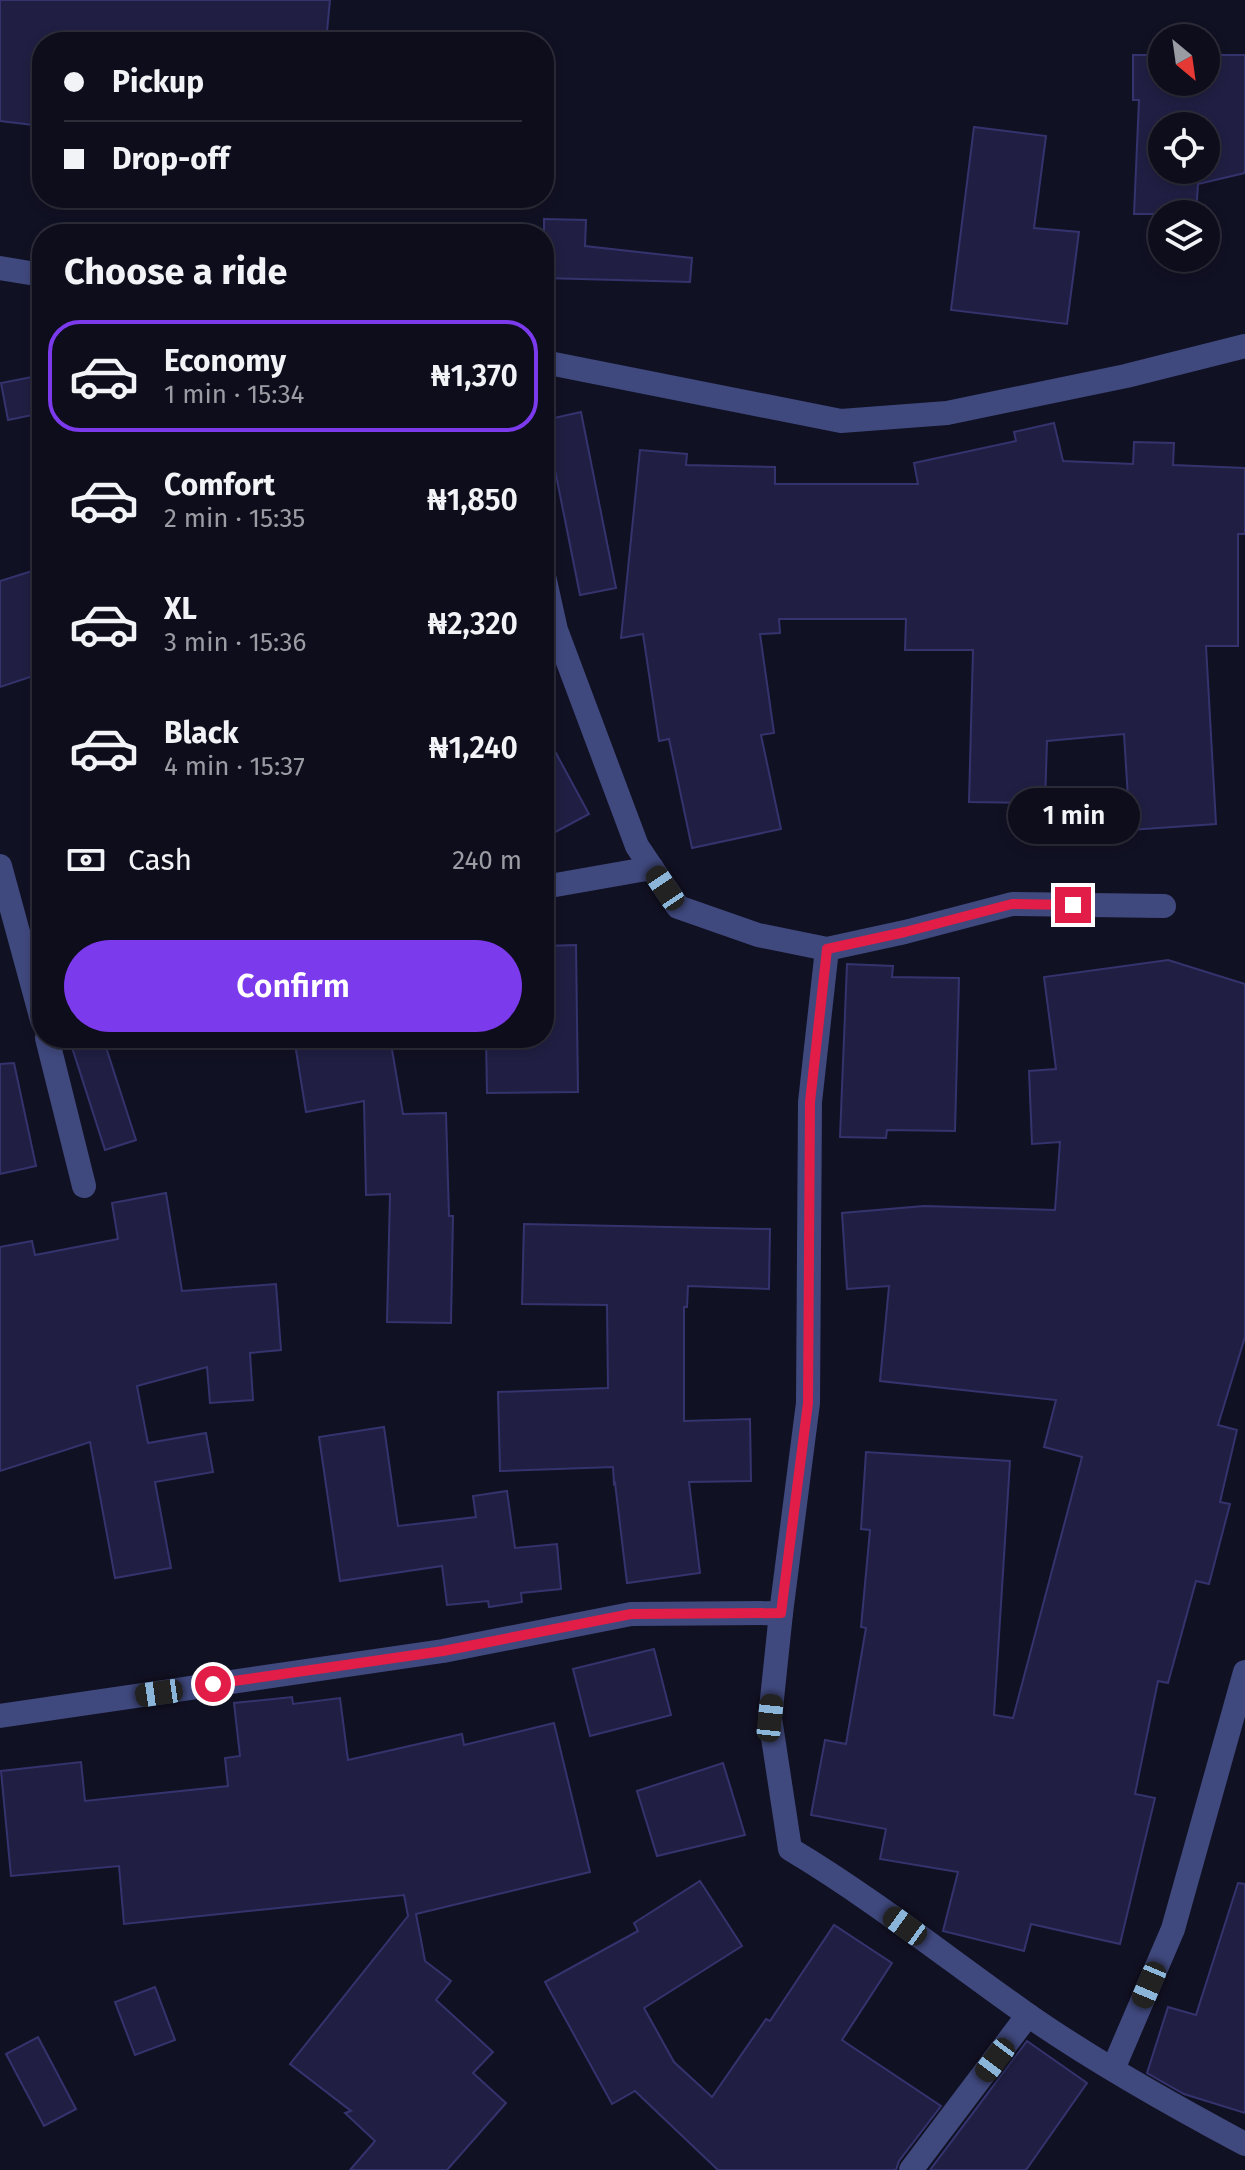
<!DOCTYPE html>
<html lang="en">
<head>
<meta charset="utf-8">
<style>
  :root { --surface:#0d0d1b; --page:#1b1b28; --text:#f1f3f6; --muted:#9a9ca3; --line:#2d2d3a; --accent:#7c3aed }
  body { margin:0; font-family:"Fira Sans",sans-serif; background:var(--page); color:var(--text); height:100vh; display:flex; flex-direction:column; font-size:30px; white-space:nowrap }
  * { box-sizing:border-box; margin:0 }
  p { font-size:26px; color:var(--muted) }
  .icon { flex:none; width:44px; height:44px; fill:none; stroke:currentColor; stroke-width:2; stroke-linecap:round; stroke-linejoin:round }
  .map { position:relative; flex:1; overflow:hidden }
  .details { position:absolute; left:32px; top:224px; width:522px; height:824px; display:flex; flex-direction:column; background:var(--surface); border-radius:32px; box-shadow:0 4px 12px #0003,0 0 0 2px var(--line) }
  .details>* { flex:none }
  .top-card { position:absolute; left:32px; top:32px; width:522px; height:176px; border-radius:32px; box-shadow:0 4px 12px #0003,0 0 0 2px var(--line); display:grid; align-content:center; height:176px; padding:0 32px; background:var(--surface) }
  .needle { width:52px; rotate:151deg }
  .controls { position:absolute; left:1148px; top:24px; display:grid; gap:16px }
  .controls a { display:grid; place-items:center; width:72px; height:72px; border-radius:50%; background:var(--surface); box-shadow:0 4px 12px #0003,0 0 0 2px var(--line); font-size:40px }
  .end { position:absolute; width:36px; height:36px; margin:-18px; border:10px solid #e11d48; background:#fff; box-shadow:0 0 0 4px #fff }
  .from { border-radius:50% }
  .bubble { position:absolute; height:56px; border-radius:28px; background:var(--surface); box-shadow:0 4px 12px #0003,0 0 0 2px var(--line); font-size:26px; font-weight:600; line-height:56px; text-align:center }
  .car { position:absolute; width:24px; height:48px; margin:-24px -12px; border-radius:10px; box-shadow:0 0 6px 2px #0007; background:linear-gradient(#222 24%,#8ab4d8 0 40%,#222 0 76%,#8ab4d8 0 86%,#222 0) }
  .top-card b { display:flex; align-items:center; gap:28px; height:76px; font-size:30px }
  .top-card b+b { border-top:2px solid var(--line) }
  .top-card i { width:20px; height:20px; background:var(--text) }
  ul { padding:0; list-style:none }
  li { display:flex; align-items:center; gap:24px; height:112px; margin:0 16px 12px; padding:0 16px; border:4px solid transparent; border-radius:32px }
  li div { flex:1 }
  li b { display:block; font-size:30px }
  li em { font-style:normal; font-weight:600 }
  li.selected { border-color:var(--accent) }
  li>.icon { width:72px; height:72px; stroke-width:1.5 }
  h2 { padding:0 32px; font-size:36px; line-height:96px }
  .pay { display:flex; align-items:center; gap:20px; height:88px; padding:0 32px; font-size:30px }
  .pay p { margin-inline-start:auto }
  .cta { display:flex; gap:16px; margin-top:auto; padding:16px 32px }
  .cta a { flex:1; height:92px; border-radius:48px; background:var(--accent); color:#fff; font-size:32px; font-weight:600; line-height:92px; text-align:center }
  .map>svg:first-child { display:block }
  .building { fill:#201f43; stroke:#34336d; stroke-width:2; fill-rule:evenodd }
  .lines { fill:none; stroke-linecap:round; stroke-linejoin:round }
  .minor { stroke:#40497e; stroke-width:24 }
  .route { stroke:#e11d48; stroke-width:10 }
</style>
</head>
<body>
<div class="map">
<svg width="1245" height="2170" viewBox="0 0 1245 2170">
  <rect width="100%" height="100%" fill="#111124"/>
  <g class="building">
    <path d="M0 0H330L326 42H42V126L0 121Z"/>
    <path d="M1133 55H1162V82H1206V55H1245V173L1198 184 1196 214H1134L1139 100H1133ZM1162 126H1206V170H1162Z"/>
    <path d="M974 127 1046 136 1034 228 1079 232 1067 324 951 310Z"/>
    <path d="M544 219 586 220 585 246 692 258 690 282 544 278Z"/>
    <path d="M42 375V413L8 420 1 383Z"/>
    <path d="M581 412 616 588 580 595 545 420Z"/>
    <path d="M1054 423 1063 461 1133 464 1134 442 1174 443 1173 465 1245 468V534H1238V646H1206L1216 824 1130 830 1124 734 1047 741 1045 803 969 802 973 650H905L906 619H779L780 633 760 634 774 733 761 735 781 829 692 848 669 739 659 741 643 634 621 638 640 450 687 454 686 465 775 467V484H918L914 463 1016 441 1014 432Z"/>
    <path d="M32 571 42 604V673L0 687V581Z"/>
    <path d="M544 731 589 814 544 838Z"/>
    <path d="M576 945 578 1092 487 1093 486 1038H544V946Z"/>
    <path d="M1168 960 1245 984V1337L1218 1425 1237 1430 1220 1502 1230 1504 1209 1584 1196 1581 1168 1683 1158 1681 1135 1794 1155 1798 1120 1944 1031 1924 1024 1951 943 1931 958 1872 880 1859 886 1829 811 1815 825 1740 846 1744 866 1628 861 1627 870 1530 861 1529 866 1452 1010 1461 994 1715 1013 1718 1082 1457 1044 1447 1056 1400 880 1381 889 1286 847 1289 842 1213 924 1206 1055 1210 1060 1142 1032 1144 1029 1071 1056 1069 1044 977Z"/>
    <path d="M847 964 893 966 892 977 959 978 955 1131 887 1130 886 1138 840 1137Z"/>
    <path d="M69 1038H103L136 1140 105 1150Z"/>
    <path d="M294 1038H390L403 1114 446 1113 449 1216H453L451 1323 387 1322 390 1194 366 1195 364 1101 306 1112Z"/>
    <path d="M14 1063 36 1166 0 1174V1064Z"/>
    <path d="M166 1193 182 1291 276 1284 281 1350 250 1353 253 1400 210 1403 207 1367 137 1386 148 1443 206 1433 213 1472 155 1482 171 1568 115 1578 90 1442 0 1471V1247L32 1241 35 1255 118 1239 112 1203Z"/>
    <path d="M524 1224 770 1229 769 1289 688 1286 687 1307H684V1421L750 1419 751 1481 689 1482 700 1573 627 1583 615 1483 614 1484 613 1467 500 1471 498 1392 608 1388 607 1305 522 1304Z"/>
    <path d="M384 1427 398 1526 476 1517 473 1496 507 1491 515 1548 557 1544 561 1589 521 1593 522 1602 489 1607 488 1601 447 1605 442 1566 340 1581 319 1437Z"/>
    <path d="M654 1649 671 1715 590 1736 573 1669Z"/>
    <path d="M292 1697 293 1704 340 1698 348 1760 462 1734 464 1745 554 1723 590 1872 416 1914 425 1961 451 1981 436 2000 493 2052 473 2073 506 2103 447 2170H350L375 2141 345 2113 351 2111 290 2064 408 1916 404 1895 124 1924 119 1866 11 1876 1 1771 81 1762 85 1801 228 1786 225 1758 240 1756 234 1703Z"/>
    <path d="M723 1763 745 1835 657 1856 637 1791Z"/>
    <path d="M700 1881 742 1946 644 2008 674 2062 712 2097 766 2019 770 2021 834 1925 892 1963 842 2040 941 2106 899 2161 896 2170H718L635 2091 612 2104 545 1982 638 1931 634 1923Z"/>
    <path d="M1238 1883 1245 1884V2113L1184 2094 1147 2073 1168 2007 1196 2015Z"/>
    <path d="M155 1987 175 2040 135 2055 115 2002Z"/>
    <path d="M38 2037 76 2109 44 2126 6 2054Z"/>
    <path d="M1027 2041 1087 2083 1026 2170H930Z"/>
  </g>
  <g class="lines">
    <g class="minor">
      <path d="M0 268 42 275"/>
      <path d="M544 362 841 421 947 413 1126 376 1245 346"/>
      <path d="M544 576 556 630 637 846 678 907 758 935 827 949 905 932 1012 904 1164 906"/>
      <path d="M0 866 42 1020"/>
      <path d="M544 887 652 868"/>
      <path d="M827 949 810 1102 808 1403 781 1613 770 1718 790 1849C872 1898 947 1958 1025 2013 1095 2062 1170 2104 1245 2144"/>
      <path d="M47 1038 84 1186"/>
      <path d="M0 1716 443 1651 631 1614 781 1613"/>
      <path d="M1113 2069 1173 1929 1245 1672"/>
      <path d="M911 2170 1028 2015"/>
    </g>
  </g>
  <g class="lines">
    <path class="route" d="M213 1684 443 1651 631 1614 781 1613 808 1403 810 1102 827 949 905 932 1012 904 1073 905"/>
  </g>
</svg>
<div class="controls">
<a><svg class="needle" viewBox="-14 -14 28 28"><path d="M0-13l5 13h-10z" fill="#e53935"/><path d="M0 13l5-13h-10z" fill="#9a9ca3"/></svg></a>
<a><svg class="icon" aria-label="locate" viewBox="0 0 24 24"><circle cx="12" cy="12" r="6"/><path d="M12 2v4M12 18v4M2 12h4M18 12h4"/></svg></a>
<a><svg class="icon" aria-label="layers" viewBox="0 0 24 24"><path d="M12 4l9 5-9 5-9-5zM3 14l9 5 9-5"/></svg></a>
</div>
<i class="end from" style="left:213px;top:1684px"></i>
<i class="end" style="left:1073px;top:905px"></i>
<div class="bubble" style="left:1008px;top:788px;width:132px">1 min</div>
<i class="car" style="left:665px;top:888px;rotate:326deg"></i>
<i class="car" style="left:159px;top:1693px;rotate:262deg"></i>
<i class="car" style="left:770px;top:1718px;rotate:6deg"></i>
<i class="car" style="left:905px;top:1926px;rotate:306deg"></i>
<i class="car" style="left:1149px;top:1985px;rotate:203deg"></i>
<i class="car" style="left:995px;top:2060px;rotate:217deg"></i>
<div class="top-card">
<b><i class="from"></i>Pickup</b>
<b><i></i>Drop-off</b>
</div>
<section class="details">
<h2>Choose a ride</h2>
<ul>
<li class="selected"><svg class="icon" aria-label="car" viewBox="0 0 24 24"><path d="M5 17H2v-5l4-1 3-4h7l3 4 3 1v5h-3M9 17h6M6 11h13"/><circle cx="7" cy="17" r="2"/><circle cx="17" cy="17" r="2"/></svg><div><b>Economy</b><p>1 min · 15:34</p></div><em>₦1,370</em></li>
<li><svg class="icon" aria-label="car" viewBox="0 0 24 24"><path d="M5 17H2v-5l4-1 3-4h7l3 4 3 1v5h-3M9 17h6M6 11h13"/><circle cx="7" cy="17" r="2"/><circle cx="17" cy="17" r="2"/></svg><div><b>Comfort</b><p>2 min · 15:35</p></div><em>₦1,850</em></li>
<li><svg class="icon" aria-label="car" viewBox="0 0 24 24"><path d="M5 17H2v-5l4-1 3-4h7l3 4 3 1v5h-3M9 17h6M6 11h13"/><circle cx="7" cy="17" r="2"/><circle cx="17" cy="17" r="2"/></svg><div><b>XL</b><p>3 min · 15:36</p></div><em>₦2,320</em></li>
<li><svg class="icon" aria-label="car" viewBox="0 0 24 24"><path d="M5 17H2v-5l4-1 3-4h7l3 4 3 1v5h-3M9 17h6M6 11h13"/><circle cx="7" cy="17" r="2"/><circle cx="17" cy="17" r="2"/></svg><div><b>Black</b><p>4 min · 15:37</p></div><em>₦1,240</em></li>
</ul>
<div class="pay"><svg class="icon" aria-label="cash" viewBox="0 0 24 24"><path d="M3 7h18v10H3z"/><circle cx="12" cy="12" r="2"/></svg>Cash<p>240 m</p></div>
<div class="cta"><a>Confirm</a></div>
</section>
</div>
</body>
</html>
